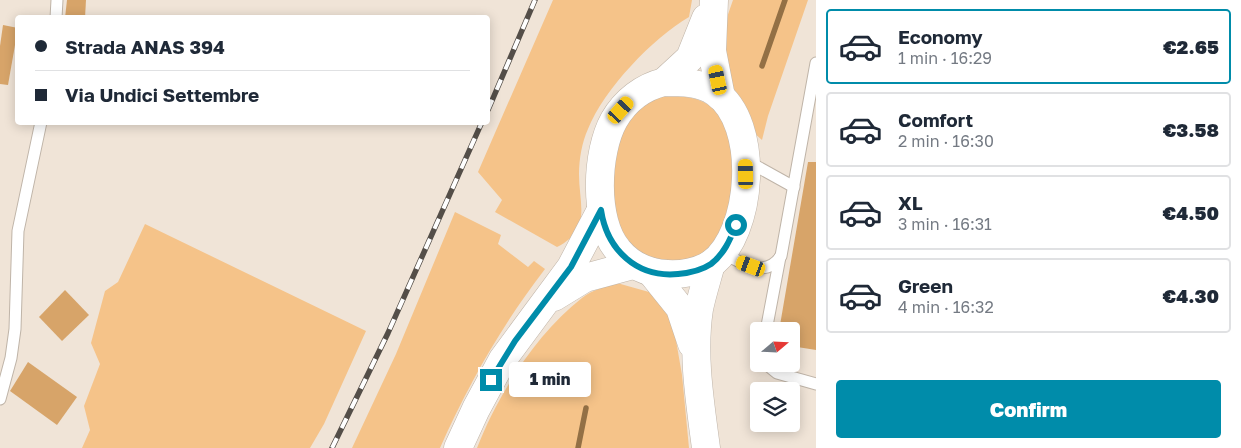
<!DOCTYPE html>
<html lang="en">
<head>
<meta charset="utf-8">
<style>
  :root { --surface:#fff; --page:#f2f2f3; --text:#1f2937; --muted:#747a83; --line:#e0e1e3; --accent:#008caa }
  body { margin:0; font-family:"Golos Text",sans-serif; background:var(--page); color:var(--text); height:100vh; display:flex; flex-direction:column; font-size:19px; white-space:nowrap }
  * { box-sizing:border-box; margin:0 }
  p { font-size:16px; color:var(--muted) }
  .icon { flex:none; width:28px; height:28px; fill:none; stroke:currentColor; stroke-width:2; stroke-linecap:round; stroke-linejoin:round }
  .map { position:relative; flex:1; overflow:hidden }
  .side { display:flex; flex-direction:column; background:var(--surface); width:425px }
  .side>* { flex:none }
  .guide { position:absolute; left:15px; top:15px; width:475px; height:110px; border-radius:5px; box-shadow:0 2px 12px #0003; display:grid; align-content:center; height:110px; padding:0 20px; background:var(--surface) }
  .needle { width:32px; rotate:71deg }
  .tools { position:absolute; left:750px; top:322px; display:grid; gap:10px }
  .tools a { display:grid; place-items:center; width:50px; height:50px; border-radius:5px; background:var(--surface); box-shadow:0 2px 12px #0003; font-size:25px }
  .end { position:absolute; width:22px; height:22px; margin:-11px; border:6px solid #008caa; background:#fff; box-shadow:0 0 0 2px #fff }
  .from { border-radius:50% }
  .bubble { position:absolute; height:35px; border-radius:5px; background:var(--surface); box-shadow:0 2px 12px #0003; font-size:16px; font-weight:800; line-height:35px; text-align:center }
  .car { position:absolute; width:15px; height:30px; margin:-15px -8px; border-radius:6px; box-shadow:0 0 4px 1px #0007; background:linear-gradient(#f5c518 24%,#345 0 40%,#f5c518 0 76%,#345 0 86%,#f5c518 0) }
  .guide b { display:flex; align-items:center; gap:18px; height:48px; font-size:19px }
  .guide b+b { border-top:1px solid var(--line) }
  .guide i { width:12px; height:12px; background:var(--text) }
  ul { padding:9px 0 0; list-style:none }
  li { display:flex; align-items:center; gap:15px; height:75px; margin:0 10px 8px; padding:0 10px; border:2px solid var(--line); border-radius:5px }
  li div { flex:1 }
  li b { display:block; font-size:19px }
  li em { font-style:normal; font-weight:800 }
  li.current { border-color:var(--accent) }
  li>.icon { width:45px; height:45px; stroke-width:1.5 }
  .button { display:flex; gap:10px; margin-top:auto; padding:10px 20px }
  .button a { flex:1; height:58px; border-radius:5px; background:var(--accent); color:#fff; font-size:20px; font-weight:800; line-height:58px; text-align:center }
  main { display:flex; flex:1; min-height:0 }
  .map>svg:first-child { display:block }
  .green { fill:#f5c389 }
  .lines { fill:none; stroke-linecap:round; stroke-linejoin:round }
  .stream { stroke:#937045; stroke-width:5.5 }
  .building { fill:#d7a469 }
  .service-casing { stroke:#bfb4a8; stroke-width:13 }
  .secondary-casing { stroke:#bfb4a8; stroke-width:29 }
  .primary-casing { stroke:#bfb4a8; stroke-width:29 }
  .trunk-casing { stroke:#bfb4a8; stroke-width:29 }
  .service { stroke:#fff; stroke-width:11 }
  .secondary { stroke:#fff; stroke-width:28 }
  .primary { stroke:#fff; stroke-width:28 }
  .trunk { stroke:#fff; stroke-width:28 }
  .rail-casing { stroke:#544e48; stroke-width:5.5 }
  .rail { stroke:#fff; stroke-width:4; stroke-dasharray:11; stroke-linecap:butt }
  .route { stroke:#008caa; stroke-width:6 }
</style>
</head>
<body>
<main>
<div class="map">
<svg width="816" height="448" viewBox="0 0 816 448">
  <rect width="100%" height="100%" fill="#f0e4d7"/>
  <g class="green">
    <path d="M553 0H692L689 17C653 38 604 89 588 129 582 142 579 159 579 174 579 205 592 229 557 247L495 212 502 200 478 172Z"/>
    <path d="M733 0H808L768 116 762 140 754 133 723 65 725 23Z"/>
    <path d="M657 95C675 96 693 95 709 105 744 129 739 218 712 247 706 253 690 260 681 261 666 264 651 258 636 254 630 245 620 235 617 225 614 219 615 209 614 202 610 160 618 118 657 95Z"/>
    <path d="M455 212 501 235 498 244 528 267 534 261 545 269C502 325 469 383 440 448H352L396 354Z"/>
    <path d="M145 224 366 331 324 424 310 448H82L90 430 84 406 100 364 91 343 105 291 118 282Z"/>
    <path d="M617 283 649 292 663 306 673 323 682 375 689 448H477C498 394 536 334 582 298 592 290 605 287 617 283Z"/>
  </g>
  <g class="lines">
    <g class="stream">
      <path d="M762 66 785 0"/>
      <path d="M578 448 586 408"/>
    </g>
  </g>
  <g class="building">
    <path d="M67 0H86L85 18H65Z"/>
    <path d="M3 25 18 28 8 85 0 84V46Z"/>
    <path d="M808 162H816V350L791 346V331H779Z"/>
    <path d="M65 290 89 315 62 341 39 317Z"/>
    <path d="M28 362 77 397 57 425 10 391Z"/>
  </g>
  <g class="lines">
    <g class="service-casing">
      <g id="service">
        <path d="M56 18 57 0"/>
        <path d="M747 161 794 187"/>
        <path d="M722 253C742 263 766 279 781 256L816 63"/>
        <path d="M766 331 780 257"/>
        <path d="M766 364 777 373 816 384"/>
        <path d="M0 399 11 358 15 329 18 231 41 122"/>
      </g>
    </g>
    <g class="secondary-casing">
      <g id="secondary">
        <path d="M554 297 585 278 633 265"/>
        <path d="M458 448 476 409 503 359 571 267 601 210"/>
      </g>
    </g>
    <g class="primary-casing">
      <g id="primary">
        <path d="M714 0 712 51 721 97"/>
        <path d="M664 82C681 82 700 82 715 92 761 123 753 234 711 264 699 272 681 275 667 274 647 273 631 266 618 250 593 221 596 152 614 120 625 101 643 87 664 82Z"/>
        <path d="M664 82 690 58 706 18"/>
      </g>
    </g>
    <g class="trunk-casing">
      <g id="trunk">
        <path d="M651 272 680 308 692 344"/>
        <path d="M706 448C700 402 692 355 699 309 702 294 707 279 711 264"/>
      </g>
    </g>
    <use href="#service" class="service"/>
    <use href="#secondary" class="secondary"/>
    <use href="#primary" class="primary"/>
    <use href="#trunk" class="trunk"/>
    <g class="rail-casing">
      <g id="rail">
        <path d="M488 110 535 0"/>
        <path d="M332 448 388 333 482 122"/>
      </g>
    </g>
    <use href="#rail" class="rail"/>
  </g>
  <g class="lines">
    <path class="route" d="M491 380 515 341 571 267 601 210C607 250 637 278 678 274 689 273 702 270 711 264 724 254 730 240 736 225"/>
  </g>
</svg>
<div class="tools">
<a><svg class="needle" viewBox="-14 -14 28 28"><path d="M0-13l5 13h-10z" fill="#e53935"/><path d="M0 13l5-13h-10z" fill="#747a83"/></svg></a>
<a><svg class="icon" aria-label="layers" viewBox="0 0 24 24"><path d="M12 4l9 5-9 5-9-5zM3 14l9 5 9-5"/></svg></a>
</div>
<i class="end from" style="left:736px;top:225px"></i>
<i class="end" style="left:491px;top:380px"></i>
<div class="bubble" style="left:509px;top:362px;width:82px">1 min</div>
<i class="car" style="left:718px;top:80px;rotate:348deg"></i>
<i class="car" style="left:621px;top:110px;rotate:42deg"></i>
<i class="car" style="left:746px;top:174px;rotate:359deg"></i>
<i class="car" style="left:751px;top:266px;rotate:290deg"></i>
<div class="guide">
<b><i class="from"></i>Strada ANAS 394</b>
<b><i></i>Via Undici Settembre</b>
</div>
</div>
<section class="side">
<ul>
<li class="current"><svg class="icon" aria-label="car" viewBox="0 0 24 24"><path d="M5 17H2v-5l4-1 3-4h7l3 4 3 1v5h-3M9 17h6M6 11h13"/><circle cx="7" cy="17" r="2"/><circle cx="17" cy="17" r="2"/></svg><div><b>Economy</b><p>1 min · 16:29</p></div><em>€2.65</em></li>
<li><svg class="icon" aria-label="car" viewBox="0 0 24 24"><path d="M5 17H2v-5l4-1 3-4h7l3 4 3 1v5h-3M9 17h6M6 11h13"/><circle cx="7" cy="17" r="2"/><circle cx="17" cy="17" r="2"/></svg><div><b>Comfort</b><p>2 min · 16:30</p></div><em>€3.58</em></li>
<li><svg class="icon" aria-label="car" viewBox="0 0 24 24"><path d="M5 17H2v-5l4-1 3-4h7l3 4 3 1v5h-3M9 17h6M6 11h13"/><circle cx="7" cy="17" r="2"/><circle cx="17" cy="17" r="2"/></svg><div><b>XL</b><p>3 min · 16:31</p></div><em>€4.50</em></li>
<li><svg class="icon" aria-label="car" viewBox="0 0 24 24"><path d="M5 17H2v-5l4-1 3-4h7l3 4 3 1v5h-3M9 17h6M6 11h13"/><circle cx="7" cy="17" r="2"/><circle cx="17" cy="17" r="2"/></svg><div><b>Green</b><p>4 min · 16:32</p></div><em>€4.30</em></li>
</ul>
<div class="button"><a>Confirm</a></div>
</section>
</main>
</body>
</html>
